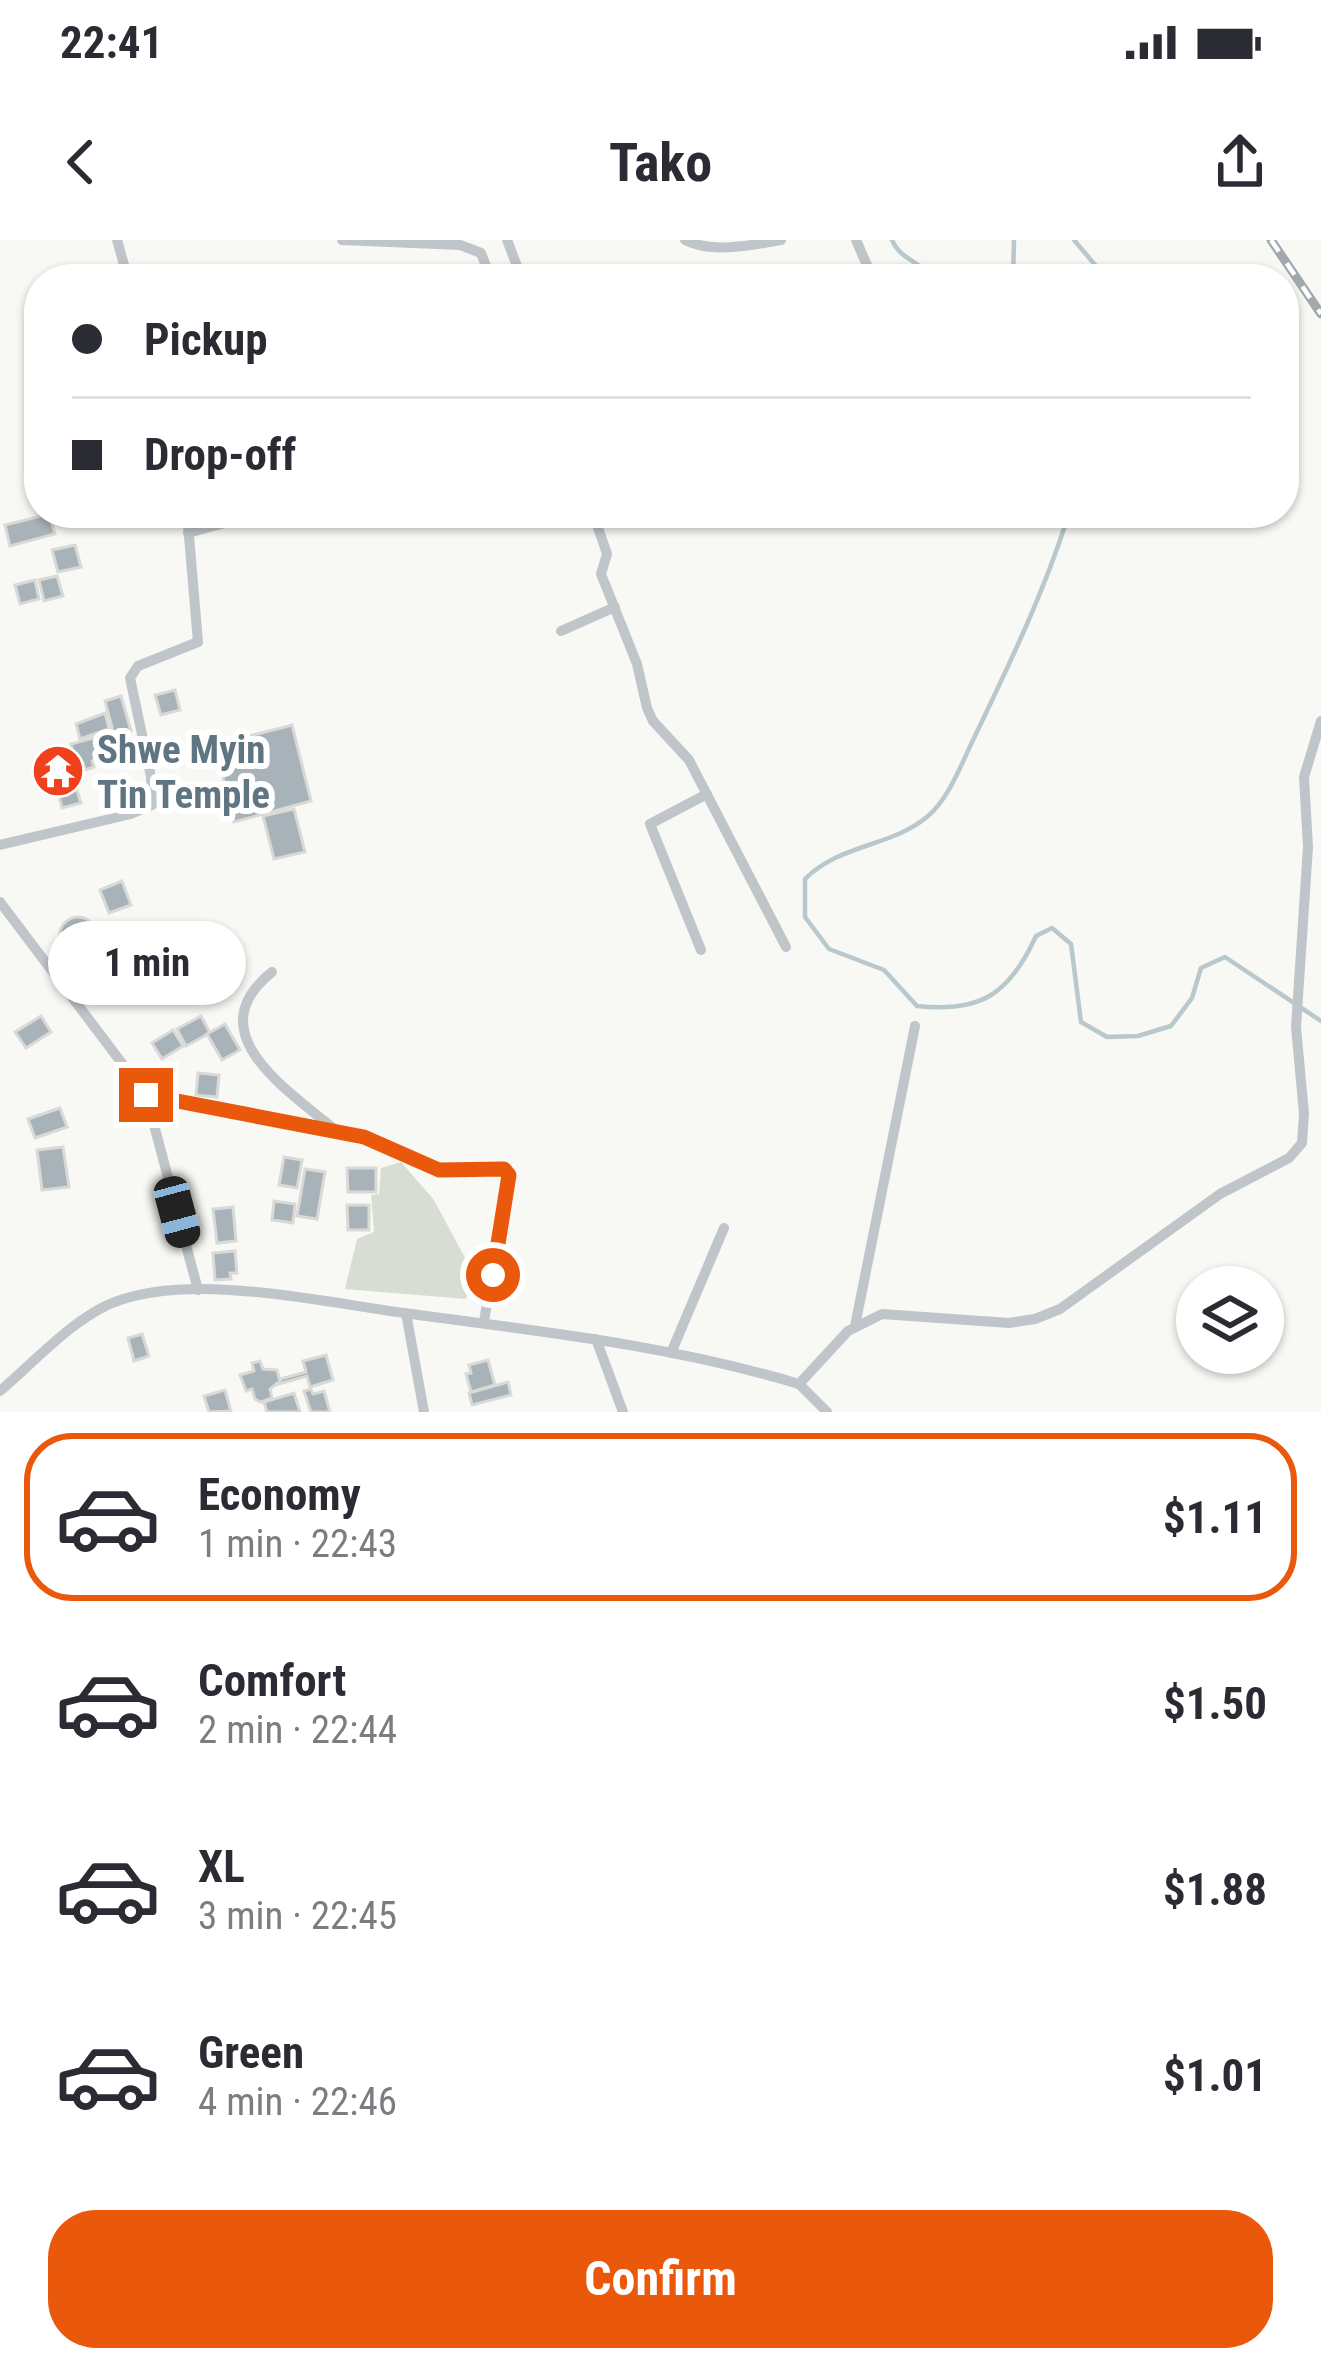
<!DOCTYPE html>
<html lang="en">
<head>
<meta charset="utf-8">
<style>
  :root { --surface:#fff; --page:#f7f7f7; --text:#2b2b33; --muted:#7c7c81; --line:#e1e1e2; --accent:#ea580c }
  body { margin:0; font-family:"Roboto Condensed",sans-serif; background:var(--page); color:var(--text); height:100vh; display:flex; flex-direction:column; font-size:45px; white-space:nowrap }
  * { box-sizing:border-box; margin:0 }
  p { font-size:39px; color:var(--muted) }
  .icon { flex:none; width:66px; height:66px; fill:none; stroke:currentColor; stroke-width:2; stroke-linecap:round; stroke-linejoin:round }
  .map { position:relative; height:1172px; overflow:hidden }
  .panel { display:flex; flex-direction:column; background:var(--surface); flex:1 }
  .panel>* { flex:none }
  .top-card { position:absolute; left:24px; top:24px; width:1275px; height:264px; border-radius:48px; box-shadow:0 3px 9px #0004; display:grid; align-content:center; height:264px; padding:0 48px; background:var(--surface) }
  .tools { position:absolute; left:1176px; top:1026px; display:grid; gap:24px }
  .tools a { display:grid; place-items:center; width:108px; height:108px; border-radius:50%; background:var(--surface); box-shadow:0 3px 9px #0004; font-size:60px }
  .end { position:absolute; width:54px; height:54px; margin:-27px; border:15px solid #ea580c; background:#fff; box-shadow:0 0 0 6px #fff }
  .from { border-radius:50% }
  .bubble { position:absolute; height:84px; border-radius:42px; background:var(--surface); box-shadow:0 3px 9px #0004; font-size:39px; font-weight:700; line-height:84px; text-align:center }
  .car { position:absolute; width:36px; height:72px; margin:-36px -18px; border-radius:15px; box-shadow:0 0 9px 3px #0007; background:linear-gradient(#222 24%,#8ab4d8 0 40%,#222 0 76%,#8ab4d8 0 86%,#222 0) }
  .top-card b { display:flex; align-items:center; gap:42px; height:114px; font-size:45px }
  .top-card b+b { border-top:3px solid var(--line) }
  .top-card i { width:30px; height:30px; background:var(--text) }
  ul { padding:21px 0 0; list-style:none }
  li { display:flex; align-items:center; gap:36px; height:168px; margin:0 24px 18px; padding:0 24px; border:6px solid transparent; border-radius:48px }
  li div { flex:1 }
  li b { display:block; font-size:45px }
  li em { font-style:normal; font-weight:700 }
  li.selected { border-color:var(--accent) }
  li>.icon { width:108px; height:108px; stroke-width:1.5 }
  .action { display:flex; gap:24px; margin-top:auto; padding:24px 48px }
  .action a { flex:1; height:138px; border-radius:48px; background:var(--accent); color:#fff; font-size:48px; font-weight:700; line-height:138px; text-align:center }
  .status { display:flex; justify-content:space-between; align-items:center; height:84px; padding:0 60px; background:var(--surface); direction:ltr }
  .status svg { height:33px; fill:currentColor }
  header { display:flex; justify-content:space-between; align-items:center; height:156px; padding:0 48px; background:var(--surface); font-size:54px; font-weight:700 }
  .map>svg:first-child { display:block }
  .green { fill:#d8ddd3 }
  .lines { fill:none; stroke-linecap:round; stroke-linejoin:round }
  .stream { stroke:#b9c8cc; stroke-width:4.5 }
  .building { fill:#a8b3b9; stroke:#d9d9d7; stroke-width:3 }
  .minor { stroke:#c0c5c9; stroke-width:10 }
  .rail-casing { stroke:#a1a9af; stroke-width:9 }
  .rail { stroke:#fff; stroke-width:4.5; stroke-dasharray:14; stroke-linecap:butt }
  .route { stroke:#ea580c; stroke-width:15 }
  .labels { text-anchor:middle; stroke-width:12; stroke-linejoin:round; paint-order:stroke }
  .poi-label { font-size:39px; font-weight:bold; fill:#607582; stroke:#fff; text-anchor:start }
</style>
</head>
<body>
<div class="status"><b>22:41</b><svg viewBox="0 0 49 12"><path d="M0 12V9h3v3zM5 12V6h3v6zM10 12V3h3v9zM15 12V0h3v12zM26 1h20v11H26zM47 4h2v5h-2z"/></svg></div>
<header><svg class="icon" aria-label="back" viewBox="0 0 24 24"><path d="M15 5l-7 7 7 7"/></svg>Tako<svg class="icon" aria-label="share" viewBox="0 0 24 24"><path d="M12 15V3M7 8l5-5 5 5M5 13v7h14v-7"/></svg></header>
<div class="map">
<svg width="1321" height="1172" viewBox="0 0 1321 1172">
  <rect width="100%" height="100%" fill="#f8f8f4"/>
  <path class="green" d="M401 922 434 960 472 1031 466 1059 345 1049 357 999 374 992 371 955 379 954 381 928Z"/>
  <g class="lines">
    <g class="stream">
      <path d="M892 0C900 20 920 20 931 39"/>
      <path d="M1074 0 1107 39"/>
      <path d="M1013 39 1014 0"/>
      <path d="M1069 273C1045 350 1010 423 975 496 962 522 950 557 928 576 892 607 839 604 805 639V677L829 709 884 730 917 766C982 773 1010 753 1036 696L1052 688 1071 704 1081 782 1107 797 1138 796 1171 786 1192 758 1201 728 1225 717 1321 781"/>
    </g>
  </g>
  <g class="building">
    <path d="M49 274 55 294 10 306 5 285Z"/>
    <path d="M75 305 81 327 58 332 52 310Z"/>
    <path d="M57 336 63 356 44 361 39 340Z"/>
    <path d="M35 340 39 359 20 364 15 345Z"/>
    <path d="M175 450 180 470 161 475 155 455Z"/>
    <path d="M121 456 131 491 114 495 105 461Z"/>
    <path d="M105 473 109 489 80 499 76 484Z"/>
    <path d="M292 485 311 561 234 582 215 505Z"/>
    <path d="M93 498 102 514 92 521 94 527 85 530 83 523 76 525 71 504Z"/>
    <path d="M75 544 81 563 62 568 57 548Z"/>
    <path d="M294 569 305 612 274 619 263 576Z"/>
    <path d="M122 641 131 665 109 673 100 650Z"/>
    <circle cx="78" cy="695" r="18"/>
    <path d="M196 695 204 714 155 732 145 704 165 697 168 705Z"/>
    <path d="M141 705 151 733 124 742 114 714Z"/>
    <path d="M41 776 51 792 26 808 15 792Z"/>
    <path d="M201 776 210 793 186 806 177 789Z"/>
    <path d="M225 784 240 810 222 820 207 794Z"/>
    <path d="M173 790 183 806 162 819 152 803Z"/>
    <path d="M198 833 219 835 217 857 196 855Z"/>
    <path d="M60 868 67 887 35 898 28 879Z"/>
    <path d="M63 907 69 947 42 950 37 910Z"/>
    <path d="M284 917 302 920 297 948 279 945Z"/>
    <path d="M347 928H376V952H348Z"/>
    <path d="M305 929 325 932 317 979 297 976Z"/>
    <path d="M274 961 295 964 293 983 272 980Z"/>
    <path d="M347 965H369V990H348Z"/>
    <path d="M233 967 236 1001 217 1003 213 969Z"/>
    <path d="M235 1011 237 1033H230L231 1039 215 1040 213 1013Z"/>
    <path d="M142 1094 149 1116 134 1121 128 1098Z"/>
    <path d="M326 1115 333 1140 310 1147 307 1136 275 1145 280 1139 306 1132 303 1121Z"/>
    <path d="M488 1120 495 1145 471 1152 466 1134 471 1133 469 1125Z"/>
    <path d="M260 1121 263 1129 277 1130 280 1141 270 1149 272 1158 261 1162 255 1159 252 1149 246 1151 240 1135 254 1131 252 1123Z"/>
    <path d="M508 1142 511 1155 472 1165 469 1153Z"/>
    <path d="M311 1149 313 1154 324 1151 330 1172H311L304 1151Z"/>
    <path d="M225 1150 231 1171 209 1172 204 1156Z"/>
    <path d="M294 1153 300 1172H267L264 1162Z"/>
  </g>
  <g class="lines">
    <g class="minor">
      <path d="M117 0 128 39"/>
      <path d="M342 0 460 5 481 13 491 39"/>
      <path d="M507 0 522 39"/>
      <path d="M685 0C713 14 752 5 781 0"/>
      <path d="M856 0 873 39"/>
      <path d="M593 273 607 314 601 334 637 424 647 468 653 481 689 520 786 707"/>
      <path d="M188 293 261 273"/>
      <path d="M561 391 615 367"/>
      <path d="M0 605 131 574 152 565 151 537 130 438 138 426 198 402 187 273"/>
      <path d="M0 662 146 855 198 1050"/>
      <path d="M701 710 650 584 707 554"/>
      <path d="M272 732C197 792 286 849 333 888"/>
      <path d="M146 855 365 897 439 930 504 929 509 936 484 1081"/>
      <path d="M406 1073 424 1172"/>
      <path d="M855 1086 915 786"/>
      <path d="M596 1099 623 1172"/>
      <path d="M671 1113 724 988"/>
      <path d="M799 1144 827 1172"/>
      <path d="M0 1151C33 1123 76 1076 115 1062 193 1032 322 1062 404 1073 537 1091 670 1105 799 1144L848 1091 882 1074 1009 1083 1035 1079 1060 1069 1220 954 1289 918 1302 903 1304 874 1296 787 1308 607 1304 537 1321 481"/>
    </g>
    <g class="rail-casing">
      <path id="rail" d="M1271 0 1321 74"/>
    </g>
    <use href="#rail" class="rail"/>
  </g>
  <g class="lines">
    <path class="route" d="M146 855 364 897 439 930 504 929 509 935 493 1035"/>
  </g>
  <defs>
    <g id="temple-disc" transform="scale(2.7)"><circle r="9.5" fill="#f0401c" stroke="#fff"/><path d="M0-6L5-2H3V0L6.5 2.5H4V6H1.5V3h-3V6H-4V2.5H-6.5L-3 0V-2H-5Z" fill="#fff"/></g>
  </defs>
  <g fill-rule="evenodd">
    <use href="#temple-disc" x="58" y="531"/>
  </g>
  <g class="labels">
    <g class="poi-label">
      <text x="97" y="523">Shwe Myin<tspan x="97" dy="45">Tin Temple</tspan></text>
    </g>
  </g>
</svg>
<div class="tools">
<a><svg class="icon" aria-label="layers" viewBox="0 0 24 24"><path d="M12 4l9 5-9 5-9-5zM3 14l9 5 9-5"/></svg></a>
</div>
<i class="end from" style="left:493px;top:1035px"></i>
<i class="end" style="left:146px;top:855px"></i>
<div class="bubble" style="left:48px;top:681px;width:198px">1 min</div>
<i class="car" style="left:177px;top:972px;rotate:165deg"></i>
<div class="top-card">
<b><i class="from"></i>Pickup</b>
<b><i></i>Drop-off</b>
</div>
</div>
<section class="panel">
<ul>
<li class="selected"><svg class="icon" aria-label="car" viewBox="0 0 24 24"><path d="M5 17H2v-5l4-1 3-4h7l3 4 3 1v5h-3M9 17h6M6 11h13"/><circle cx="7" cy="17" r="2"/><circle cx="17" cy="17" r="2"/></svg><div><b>Economy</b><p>1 min · 22:43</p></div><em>$1.11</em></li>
<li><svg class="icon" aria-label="car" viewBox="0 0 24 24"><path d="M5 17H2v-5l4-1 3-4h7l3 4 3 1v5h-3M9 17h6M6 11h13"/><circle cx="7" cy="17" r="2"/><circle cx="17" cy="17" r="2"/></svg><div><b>Comfort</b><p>2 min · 22:44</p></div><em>$1.50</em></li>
<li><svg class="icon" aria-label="car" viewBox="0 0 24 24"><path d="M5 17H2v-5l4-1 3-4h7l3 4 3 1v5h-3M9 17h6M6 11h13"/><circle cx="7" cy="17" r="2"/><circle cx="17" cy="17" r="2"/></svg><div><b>XL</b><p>3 min · 22:45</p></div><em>$1.88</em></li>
<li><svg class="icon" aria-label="car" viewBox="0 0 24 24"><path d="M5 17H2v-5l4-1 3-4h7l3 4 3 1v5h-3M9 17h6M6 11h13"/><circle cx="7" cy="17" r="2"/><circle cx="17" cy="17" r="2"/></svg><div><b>Green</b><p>4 min · 22:46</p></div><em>$1.01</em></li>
</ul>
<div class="action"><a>Confirm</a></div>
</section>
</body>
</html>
